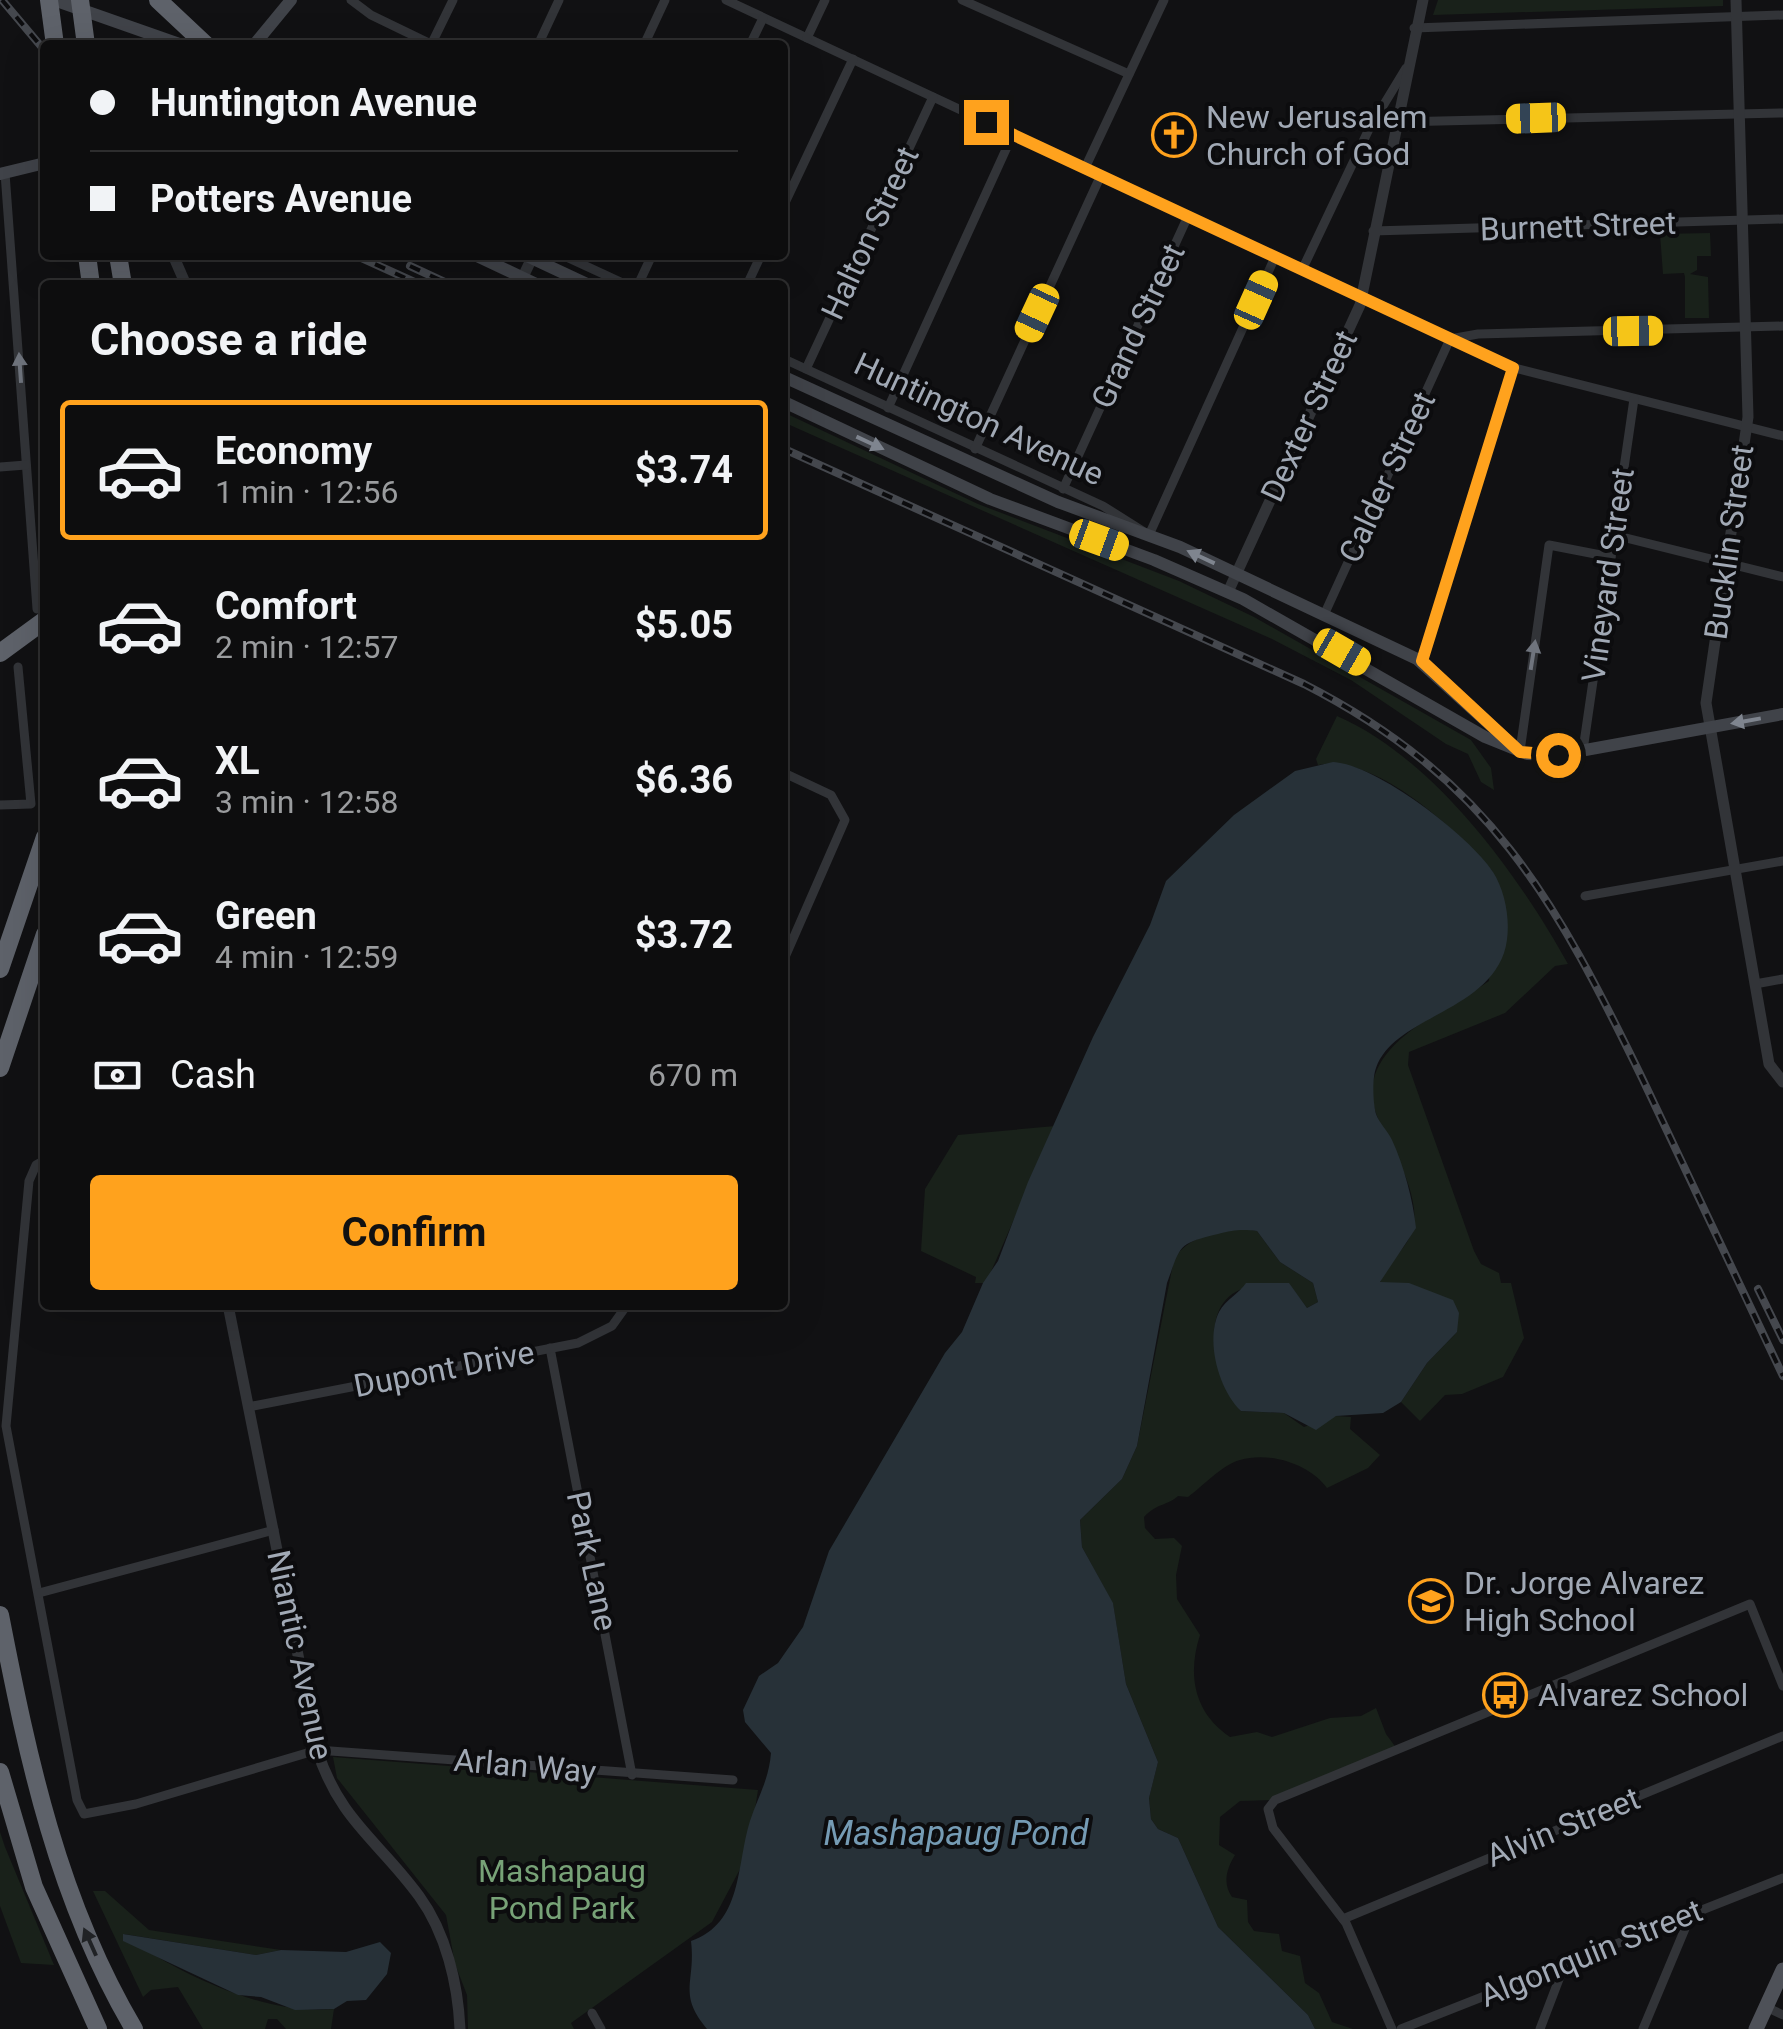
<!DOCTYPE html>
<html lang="en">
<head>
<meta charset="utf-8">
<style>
  :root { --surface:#0d0d0e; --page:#161617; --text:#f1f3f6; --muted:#9a9c9e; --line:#2d2d2e; --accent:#ffa21d }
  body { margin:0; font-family:Roboto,sans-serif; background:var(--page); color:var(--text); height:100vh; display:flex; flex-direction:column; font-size:38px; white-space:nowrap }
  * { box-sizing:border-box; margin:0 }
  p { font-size:32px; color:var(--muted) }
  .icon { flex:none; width:55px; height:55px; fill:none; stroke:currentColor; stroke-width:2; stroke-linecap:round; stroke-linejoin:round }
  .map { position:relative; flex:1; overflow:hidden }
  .sheet { position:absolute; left:40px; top:280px; width:748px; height:1030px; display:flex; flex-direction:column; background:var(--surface); border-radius:10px; box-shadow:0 10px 40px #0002,0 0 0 2px var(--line) }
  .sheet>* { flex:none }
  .hud { position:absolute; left:40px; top:40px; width:748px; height:220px; border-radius:10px; box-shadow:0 10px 40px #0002,0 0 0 2px var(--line); display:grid; align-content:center; height:220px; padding:0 50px; background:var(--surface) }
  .end { position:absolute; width:45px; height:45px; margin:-22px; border:12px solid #ffa21d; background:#111; box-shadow:0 0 0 5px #111 }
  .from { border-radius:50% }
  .car { position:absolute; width:30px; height:60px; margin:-30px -15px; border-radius:12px; box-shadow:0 0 8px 2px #0007; background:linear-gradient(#f5c518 24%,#345 0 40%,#f5c518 0 76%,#345 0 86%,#f5c518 0) }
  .hud b { display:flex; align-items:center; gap:35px; height:95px; font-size:38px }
  .hud b+b { border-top:2px solid var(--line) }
  .hud i { width:25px; height:25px; background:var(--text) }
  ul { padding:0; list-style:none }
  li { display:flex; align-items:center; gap:30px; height:140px; margin:0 20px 15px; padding:0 30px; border:5px solid transparent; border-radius:10px }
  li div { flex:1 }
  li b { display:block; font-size:38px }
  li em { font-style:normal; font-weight:700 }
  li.on { border-color:var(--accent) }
  li>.icon { width:90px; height:90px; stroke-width:1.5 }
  h2 { padding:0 50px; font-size:45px; line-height:120px }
  .pay { display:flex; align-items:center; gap:25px; height:110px; padding:0 50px; font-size:38px }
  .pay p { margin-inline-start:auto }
  .primary-button { display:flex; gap:20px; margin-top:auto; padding:20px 50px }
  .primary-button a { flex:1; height:115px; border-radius:10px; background:var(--accent); color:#111; font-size:40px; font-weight:700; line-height:115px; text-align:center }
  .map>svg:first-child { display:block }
  .green { fill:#19211a }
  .water { fill:#273138 }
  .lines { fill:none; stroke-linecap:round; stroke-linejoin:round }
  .minor { stroke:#323438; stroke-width:9 }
  .tertiary { stroke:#323438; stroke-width:11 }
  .secondary { stroke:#404349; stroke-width:12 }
  .primary { stroke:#4e5158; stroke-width:15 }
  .motorway { stroke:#5e626a; stroke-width:18 }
  .rail-casing { stroke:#45484e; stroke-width:8 }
  .rail { stroke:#0c0c0e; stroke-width:4; stroke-dasharray:11; stroke-linecap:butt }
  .motorway-bridge { stroke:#5e626a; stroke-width:18 }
  .oneway { fill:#6f747d }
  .oneway2 { fill:#7f858f }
  .oneway3 { fill:#202225 }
  .route { stroke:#ffa21d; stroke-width:12 }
  .labels { text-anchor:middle; stroke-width:8; stroke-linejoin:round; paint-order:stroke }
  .poi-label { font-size:32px; fill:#a1a9b5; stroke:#0c0c0e; text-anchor:start }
  .street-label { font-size:32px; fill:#a1a9b5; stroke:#0c0c0e }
  .park-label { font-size:32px; fill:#77a277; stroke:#0c0c0e }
  .water-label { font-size:35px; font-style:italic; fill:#759bb4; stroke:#0c0c0e }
</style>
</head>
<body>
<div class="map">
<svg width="1783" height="2029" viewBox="0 0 1783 2029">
  <rect width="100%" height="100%" fill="#111113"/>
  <g class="green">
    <path d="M1438 0H1723V6L1433 15Z"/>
    <path d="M1710 233 1711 256H1697V270L1690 274 1708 277 1709 318H1685V277L1684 273 1663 274 1660 234Z"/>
    <path d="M783 412 978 504 1179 581 1254 617 1471 740 1491 768 1494 790 1481 782 1468 754 1446 744 1351 680 1272 639 783 422Z"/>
    <path d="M1337 716C1434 758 1518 874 1568 964L1555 966 1505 1013 1409 1052 1408 1065 1474 1251 1481 1264 1499 1273 1501 1283H1511L1524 1338 1503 1377 1462 1394 1445 1395 1420 1421 1401 1402 1427 1363 1457 1332C1433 1292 1426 1283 1380 1283 1388 1255 1418 1247 1414 1209 1410 1174 1389 1146 1377 1116 1350 1046 1445 1013 1489 981L1493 872C1457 830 1375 753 1318 765L1316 759Z"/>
    <path d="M1055 1126 986 1283H975L976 1277 921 1251 925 1189 958 1135Z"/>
    <path d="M1237 1228 1257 1231 1280 1262 1313 1283 1318 1302 1307 1308 1288 1283C1275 1284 1260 1283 1248 1287 1193 1301 1216 1381 1241 1411L1284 1413 1304 1427 1336 1416 1351 1417 1350 1429 1380 1455 1368 1468 1327 1488C1310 1464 1269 1451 1240 1460 1222 1465 1203 1486 1188 1497L1178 1496C1167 1506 1157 1503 1144 1517L1145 1528 1155 1539 1174 1538 1182 1546 1176 1575 1177 1599 1200 1635C1187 1675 1194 1713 1230 1737L1257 1732 1272 1737 1330 1718 1361 1716 1376 1708 1386 1734 1397 1749 1274 1800 1240 1801 1220 1817 1219 1845 1235 1855C1227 1868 1222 1883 1232 1897L1247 1900 1248 1922 1254 1931 1279 1934 1282 1951 1300 1956 1305 1983 1319 1993 1332 2022 1353 2029H1315L1308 2015 1218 1927 1178 1838 1158 1829 1151 1819 1149 1798 1158 1762 1126 1684 1113 1604 1082 1547 1080 1520 1122 1479 1137 1446 1174 1259C1190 1235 1210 1236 1237 1228Z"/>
    <path d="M333 1757 758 1790 748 1854 712 1922 571 2023 574 2029H468L467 1995 455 1964 446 1915 337 1778Z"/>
    <path d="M0 1832 5 1847 54 1965 21 1963 0 1906Z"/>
    <path d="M93 1891H105L149 1930 281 1950 256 1955 124 1934V1941C142 1947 155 1956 172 1965 220 1991 280 2014 334 2009L331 2029H286L277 2019H268L265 2029H203L178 1987 151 1990 143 1997Z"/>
  </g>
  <g class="water">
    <path d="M1333 762C1376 764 1470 836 1493 872 1507 894 1512 929 1504 953 1483 1013 1394 1017 1376 1068 1372 1079 1373 1103 1376 1114 1379 1123 1388 1131 1392 1140 1404 1166 1413 1200 1416 1228L1380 1282 1409 1283 1453 1300 1459 1313 1457 1332 1427 1363 1401 1402 1383 1413 1336 1416 1316 1430 1284 1413 1241 1411C1219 1390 1205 1341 1219 1312 1226 1299 1239 1294 1246 1283H1289L1307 1308 1318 1302 1313 1283 1280 1262 1257 1231C1242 1229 1233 1230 1218 1234 1177 1244 1181 1245 1167 1283L1137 1446 1122 1479 1080 1520 1082 1547 1113 1603 1126 1684 1158 1762 1149 1798 1151 1819 1158 1829 1178 1838 1218 1927 1308 2015 1315 2029H707C677 1993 696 1983 691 1941 743 1923 736 1866 750 1821 758 1797 769 1779 771 1753L745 1722 743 1710 759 1676 778 1663 803 1627 829 1551 945 1353 962 1332 983 1283 998 1261 1028 1182 1093 1037 1150 925 1166 881 1234 815 1295 771Z"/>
    <path d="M123 1934 256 1955 281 1950 346 1952 380 1942 391 1953 387 1974 366 2000 347 2001 334 2009 295 2010 261 1997 238 1995 123 1941Z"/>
  </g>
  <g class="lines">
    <g class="minor">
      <path d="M351 0 371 15 433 45"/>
      <path d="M726 0 1507 366 1783 436"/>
      <path d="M962 0 1129 74"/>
      <path d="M1414 28 1783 15"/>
      <path d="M807 38 825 0"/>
      <path d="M431 45 453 0"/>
      <path d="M538 45 559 0"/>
      <path d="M644 45 665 0"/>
      <path d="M750 45 763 18"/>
      <path d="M1397 122 1783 113"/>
      <path d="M1085 168 1164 0"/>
      <path d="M5 173 37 609"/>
      <path d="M782 209 853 59"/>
      <path d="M1373 231 1783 219"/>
      <path d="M562 255 627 285"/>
      <path d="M1302 270 1369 129 1406 68"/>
      <path d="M638 285 652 255"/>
      <path d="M747 285 761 255"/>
      <path d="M782 358 1103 506 1149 535 1275 257"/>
      <path d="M806 369 933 97"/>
      <path d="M888 408 1013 134"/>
      <path d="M975 449 1101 175"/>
      <path d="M0 467 26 465"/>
      <path d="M1063 489 1188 216"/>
      <path d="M1614 535 1783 577"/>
      <path d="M1324 615 1450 339 1478 334 1783 326"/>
      <path d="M1422 661 1513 368"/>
      <path d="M1583 750 1634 399"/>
      <path d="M1520 751 1549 545 1611 557"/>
      <path d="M782 772 831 795 845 820 782 964"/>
      <path d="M0 805 31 804 18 667"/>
      <path d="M1585 896 1783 861"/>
      <path d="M1755 984 1783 979"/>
      <path d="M45 1160 36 1165 29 1181 6 1426 77 1800 84 1814 136 1804 317 1750 733 1780"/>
      <path d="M550 1348 632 1775"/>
      <path d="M248 1407 578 1343 612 1326 627 1305"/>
      <path d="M39 1593 274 1530"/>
      <path d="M1343 1919 1783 1736"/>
      <path d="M1766 2007 1783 2015"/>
      <path d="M592 2013 601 2029"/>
      <path d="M1392 2029 1346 1923 1273 1828 1268 1809 1275 1800 1750 1604 1783 1686"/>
      <path d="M1401 2029 1783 1878"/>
      <path d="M1540 2029 1566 1961"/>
      <path d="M1643 2029 1692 1912"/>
    </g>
    <g class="tertiary">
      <path d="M1736 0 1748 417 1706 703 1769 1064 1783 1082"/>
      <path d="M173 255 186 285"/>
      <path d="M519 285 532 258"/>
      <path d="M1228 592 1360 305 1423 0"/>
      <path d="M228 1305 317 1750C340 1821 378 1840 419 1896 446 1933 458 1984 460 2029"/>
    </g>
    <g class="secondary">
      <path d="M54 0 182 45"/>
      <path d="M254 45 291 0"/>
      <path d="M0 174 45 163"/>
      <path d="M475 255 538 285"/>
      <path d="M525 255 589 285"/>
      <path d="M782 376 1058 502 1180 547 1417 659 1518 750"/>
      <path d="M782 401 990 499 1154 560 1243 599 1485 737 1527 754 1558 755 1783 714"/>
    </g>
    <path class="primary" d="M1756 2029 1783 1970"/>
    <g class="motorway">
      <path d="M158 0 206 45"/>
      <path d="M87 255 91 285"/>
      <path d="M118 255 123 285"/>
      <path d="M0 653 45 620"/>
      <path d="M0 969 45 837"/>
      <path d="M0 1068 45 934"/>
      <path d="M0 1615C28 1759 58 1901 134 2029"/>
      <path d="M0 1772 34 1887 98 2029"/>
    </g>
    <g class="rail-casing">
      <g id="rail">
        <path d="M2 0 45 51"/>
        <path d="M355 255 421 285"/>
        <path d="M410 266 451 285"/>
        <path d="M782 448 1304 684C1490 779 1555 899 1643 1080 1690 1178 1736 1278 1783 1376"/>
        <path d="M1758 1289 1783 1340"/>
      </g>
    </g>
    <use href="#rail" class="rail"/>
    <g class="motorway-bridge">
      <path d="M49 0 55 45"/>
      <path d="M80 0 86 45"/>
    </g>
  </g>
  <defs><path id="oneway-solid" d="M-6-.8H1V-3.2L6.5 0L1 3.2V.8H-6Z" transform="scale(2.5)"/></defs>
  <g class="oneway">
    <use href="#oneway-solid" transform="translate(20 368) rotate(-94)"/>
    <use href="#oneway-solid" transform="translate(1533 655) rotate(-81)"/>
  </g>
  <g class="oneway2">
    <use href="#oneway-solid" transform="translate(870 443) rotate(25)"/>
    <use href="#oneway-solid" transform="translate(1201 557) rotate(-155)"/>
    <use href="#oneway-solid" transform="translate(1746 721) rotate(170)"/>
  </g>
  <use class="oneway3" href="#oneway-solid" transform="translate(90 1942) rotate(-114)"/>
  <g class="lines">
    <path class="route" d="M986 122 1513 368 1422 661 1520 752 1558 755"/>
  </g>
  <defs>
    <g id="church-ring" transform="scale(2.25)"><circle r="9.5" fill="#0c0c0e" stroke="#ffa21d" stroke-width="1.5"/><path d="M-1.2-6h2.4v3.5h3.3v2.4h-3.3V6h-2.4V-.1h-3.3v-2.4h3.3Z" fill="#ffa21d"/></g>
    <g id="school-ring" transform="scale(2.25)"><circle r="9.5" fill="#0c0c0e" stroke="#ffa21d" stroke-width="1.5"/><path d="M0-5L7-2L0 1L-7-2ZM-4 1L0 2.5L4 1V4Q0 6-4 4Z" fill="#ffa21d"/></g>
    <g id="bus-ring" transform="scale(2.25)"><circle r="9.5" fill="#0c0c0e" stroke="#ffa21d" stroke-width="1.5"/><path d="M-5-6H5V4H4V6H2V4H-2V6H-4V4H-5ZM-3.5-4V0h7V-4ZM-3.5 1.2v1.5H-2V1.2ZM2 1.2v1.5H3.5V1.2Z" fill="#ffa21d"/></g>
  </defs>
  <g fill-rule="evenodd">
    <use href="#church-ring" x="1174" y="135"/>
    <use href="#school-ring" x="1431" y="1601"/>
    <use href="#bus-ring" x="1505" y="1695"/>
  </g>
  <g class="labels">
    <g class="poi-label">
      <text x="1206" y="128">New Jerusalem<tspan x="1206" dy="37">Church of God</tspan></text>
      <text x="1464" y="1594">Dr. Jorge Alvarez<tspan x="1464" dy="37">High School</tspan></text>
      <text x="1538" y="1706">Alvarez School</text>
    </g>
    <g class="street-label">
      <text transform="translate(1578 226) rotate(-2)" y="11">Burnett Street</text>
      <text transform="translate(870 233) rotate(-65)" y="11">Halton Street</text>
      <text transform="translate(1138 326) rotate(-65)" y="11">Grand Street</text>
      <text transform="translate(1309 416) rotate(-65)" y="11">Dexter Street</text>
      <text transform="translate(979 419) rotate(25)" y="11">Huntington Avenue</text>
      <text transform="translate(1387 477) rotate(-65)" y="11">Calder Street</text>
      <text transform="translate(1729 542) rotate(-82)" y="11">Bucklin Street</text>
      <text transform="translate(1608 575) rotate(-82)" y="11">Vineyard Street</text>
      <text transform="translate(444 1369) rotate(-11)" y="11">Dupont Drive</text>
      <text transform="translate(592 1561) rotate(78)" y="11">Park Lane</text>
      <text transform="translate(300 1655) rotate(78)" y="11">Niantic Avenue</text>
      <text transform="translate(525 1766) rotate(5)" y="11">Arlan Way</text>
      <text transform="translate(1563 1827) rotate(-22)" y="11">Alvin Street</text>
      <text transform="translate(1591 1953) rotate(-22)" y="11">Algonquin Street</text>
    </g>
    <g class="park-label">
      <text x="562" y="1882">Mashapaug<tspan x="562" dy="37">Pond Park</tspan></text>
    </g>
    <g class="water-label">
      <text x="956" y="1845">Mashapaug Pond</text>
    </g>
  </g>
</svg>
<i class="end from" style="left:1558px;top:755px"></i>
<i class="end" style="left:986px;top:122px"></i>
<i class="car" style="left:1536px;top:118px;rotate:268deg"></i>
<i class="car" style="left:1256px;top:300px;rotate:24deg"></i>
<i class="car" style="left:1037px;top:313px;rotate:205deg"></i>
<i class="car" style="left:1633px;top:331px;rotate:89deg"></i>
<i class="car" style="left:1099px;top:540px;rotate:110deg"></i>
<i class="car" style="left:1342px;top:652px;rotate:120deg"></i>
<div class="hud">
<b><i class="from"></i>Huntington Avenue</b>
<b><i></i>Potters Avenue</b>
</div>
<section class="sheet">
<h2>Choose a ride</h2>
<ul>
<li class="on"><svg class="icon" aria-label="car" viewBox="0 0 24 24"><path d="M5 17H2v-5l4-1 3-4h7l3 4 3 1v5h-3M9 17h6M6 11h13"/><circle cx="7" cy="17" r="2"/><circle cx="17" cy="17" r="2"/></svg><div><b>Economy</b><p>1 min · 12:56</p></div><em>$3.74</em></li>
<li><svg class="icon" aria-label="car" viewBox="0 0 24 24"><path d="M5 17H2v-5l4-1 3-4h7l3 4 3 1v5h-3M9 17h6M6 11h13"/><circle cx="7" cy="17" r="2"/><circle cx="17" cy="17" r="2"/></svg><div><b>Comfort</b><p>2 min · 12:57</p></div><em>$5.05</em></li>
<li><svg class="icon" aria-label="car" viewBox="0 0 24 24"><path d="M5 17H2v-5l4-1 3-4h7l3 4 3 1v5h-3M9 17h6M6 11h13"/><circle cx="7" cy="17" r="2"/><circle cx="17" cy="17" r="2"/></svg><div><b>XL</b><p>3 min · 12:58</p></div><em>$6.36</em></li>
<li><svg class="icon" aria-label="car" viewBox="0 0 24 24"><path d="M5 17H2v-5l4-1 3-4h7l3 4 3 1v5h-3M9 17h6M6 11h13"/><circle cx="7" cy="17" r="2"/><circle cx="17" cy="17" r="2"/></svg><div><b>Green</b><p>4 min · 12:59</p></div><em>$3.72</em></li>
</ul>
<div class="pay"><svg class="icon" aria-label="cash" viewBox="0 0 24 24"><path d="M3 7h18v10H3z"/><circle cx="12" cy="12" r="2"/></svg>Cash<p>670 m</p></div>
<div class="primary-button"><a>Confirm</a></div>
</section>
</div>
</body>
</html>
